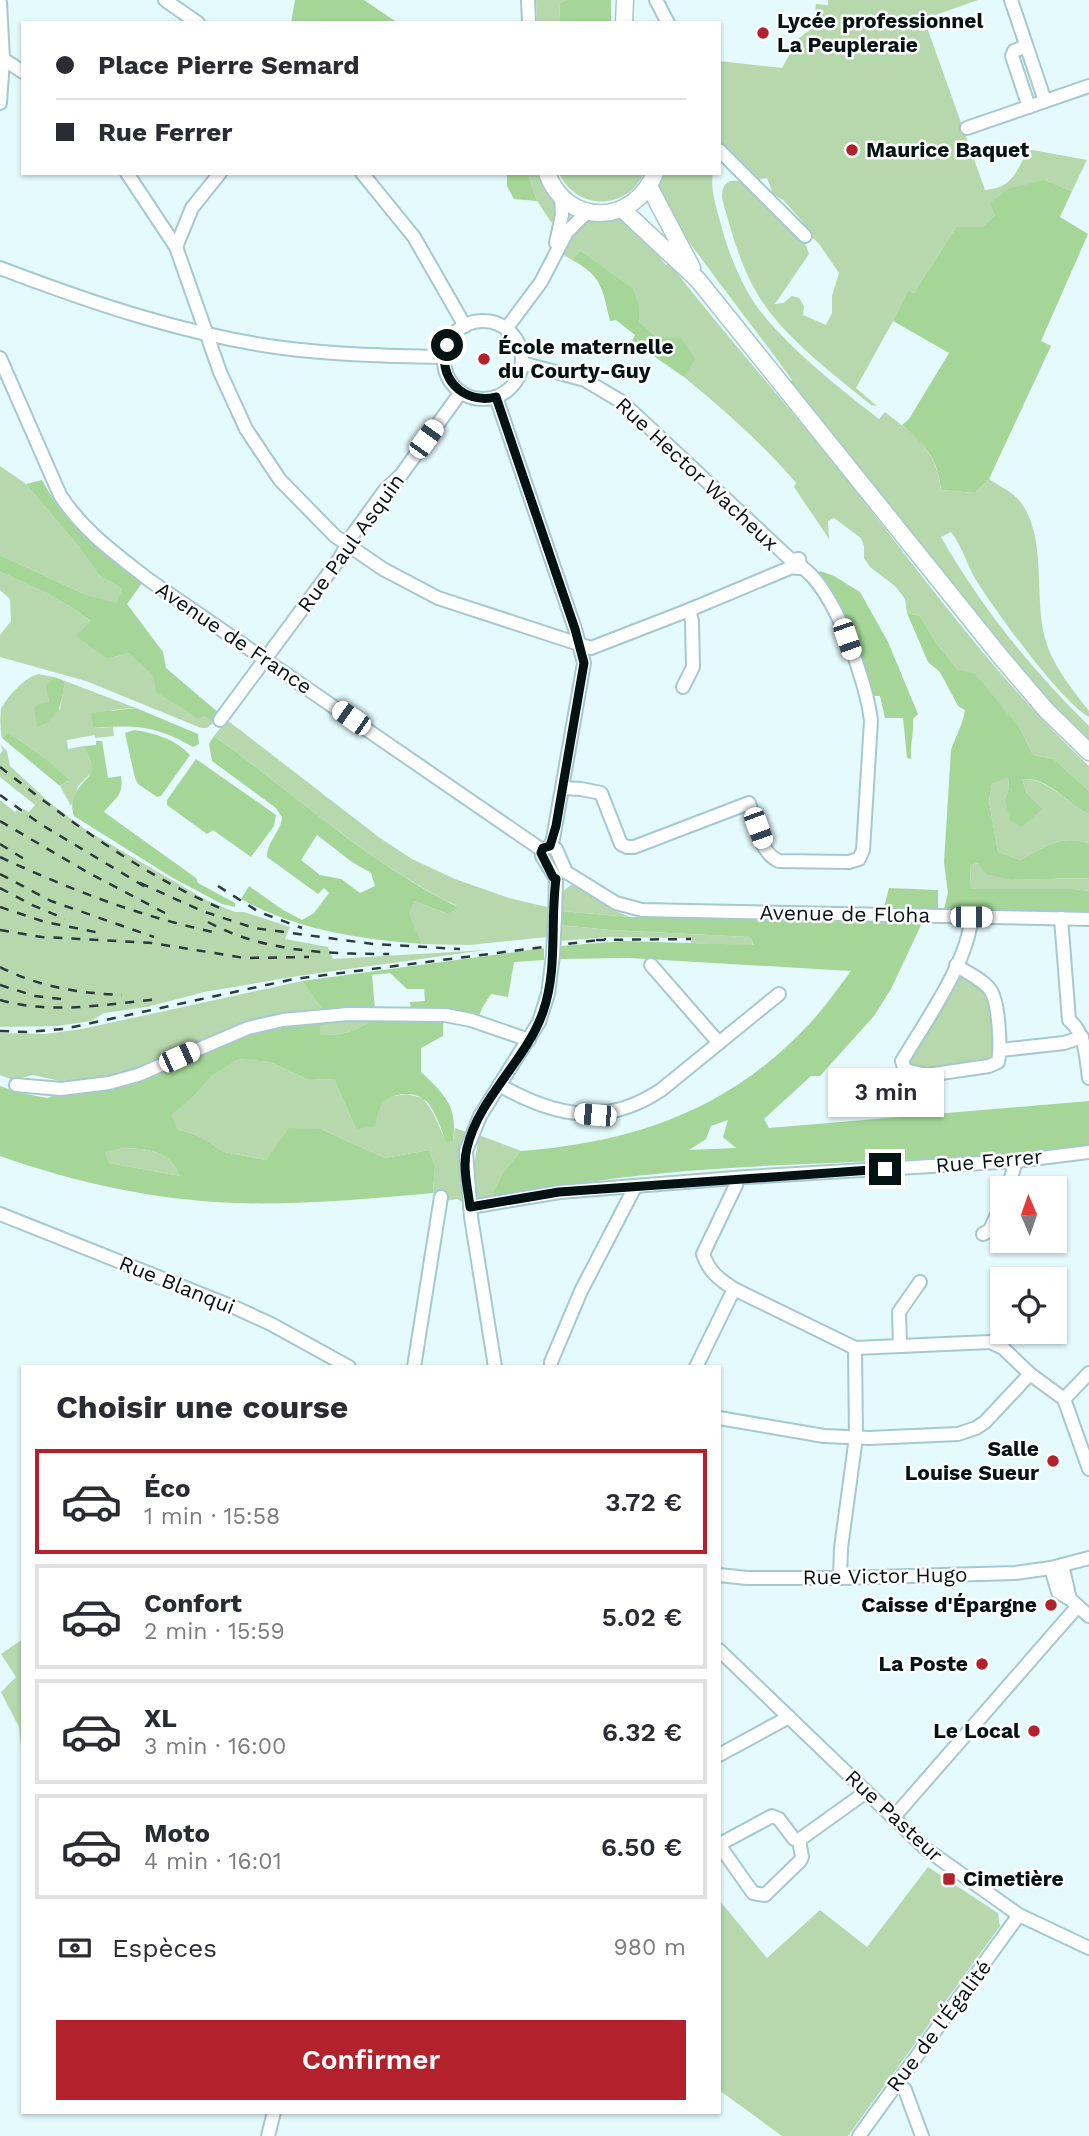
<!DOCTYPE html>
<html lang="fr">
<head>
<meta charset="utf-8">
<style>
  :root { --surface:#fff; --page:#f7f7f7; --text:#2b2b33; --muted:#7c7c81; --line:#e1e1e2; --accent:#b3222c }
  body { margin:0; font-family:"Work Sans",sans-serif; background:var(--page); color:var(--text); height:100vh; display:flex; flex-direction:column; font-size:26px; white-space:nowrap }
  * { box-sizing:border-box; margin:0 }
  p { font-size:23px; color:var(--muted) }
  .icon { flex:none; width:38px; height:38px; fill:none; stroke:currentColor; stroke-width:2; stroke-linecap:round; stroke-linejoin:round }
  .map { position:relative; flex:1; overflow:hidden }
  .side { position:absolute; left:21px; top:1365px; width:700px; height:749px; display:flex; flex-direction:column; background:var(--surface); border-radius:0px; box-shadow:0 2px 5px #0004 }
  .side>* { flex:none }
  .hud { position:absolute; left:21px; top:21px; width:700px; height:154px; border-radius:0px; box-shadow:0 2px 5px #0004; display:grid; align-content:center; height:154px; padding:0 35px; background:var(--surface) }
  .needle { width:46px; rotate:358deg }
  .controls { position:absolute; left:990px; top:1176px; display:grid; gap:14px }
  .controls a { display:grid; place-items:center; width:77px; height:77px; border-radius:0px; background:var(--surface); box-shadow:0 2px 5px #0004; font-size:35px }
  .end { position:absolute; width:32px; height:32px; margin:-16px; border:9px solid #051214; background:#fff; box-shadow:0 0 0 4px #fff }
  .from { border-radius:50% }
  .bubble { position:absolute; height:49px; border-radius:0px; background:var(--surface); box-shadow:0 2px 5px #0004; font-size:23px; font-weight:600; line-height:49px; text-align:center }
  .car { position:absolute; width:21px; height:42px; margin:-21px -10px; border-radius:9px; box-shadow:0 0 5px 2px #0007; background:linear-gradient(#fff 24%,#345 0 40%,#fff 0 76%,#345 0 86%,#fff 0) }
  .hud b { display:flex; align-items:center; gap:24px; height:66px; font-size:26px }
  .hud b+b { border-top:2px solid var(--line) }
  .hud i { width:18px; height:18px; background:var(--text) }
  ul { padding:0; list-style:none }
  li { display:flex; align-items:center; gap:21px; height:105px; margin:0 14px 10px; padding:0 21px; border:4px solid var(--line); border-radius:0px }
  li div { flex:1 }
  li b { display:block; font-size:26px }
  li em { font-style:normal; font-weight:600 }
  li.on { border-color:var(--accent) }
  li>.icon { width:63px; height:63px; stroke-width:1.5 }
  h2 { padding:0 35px; font-size:32px; line-height:84px }
  .pay { display:flex; align-items:center; gap:18px; height:77px; padding:0 35px; font-size:26px }
  .pay p { margin-inline-start:auto }
  .cta { display:flex; gap:14px; margin-top:auto; padding:14px 35px }
  .cta a { flex:1; height:80px; border-radius:0px; background:var(--accent); color:#fff; font-size:28px; font-weight:600; line-height:80px; text-align:center }
  .map>svg:first-child { display:block }
  .green { fill:#b7d8ad }
  .forest { fill:#a5d697; fill-rule:evenodd }
  .lines { fill:none; stroke-linecap:round; stroke-linejoin:round }
  .minor-casing { stroke:#a5c9cf; stroke-width:16 }
  .major-casing { stroke:#a5c9cf; stroke-width:19 }
  .minor { stroke:#fff; stroke-width:12 }
  .major { stroke:#fff; stroke-width:16 }
  .rail { stroke:#2b3a3c; stroke-width:2.5; stroke-dasharray:9 9; stroke-linecap:butt }
  .minor-bridge-casing { stroke:#a5c9cf; stroke-width:16; stroke-linecap:butt }
  .minor-bridge { stroke:#fff; stroke-width:12 }
  .route { stroke:#051214; stroke-width:9 }
  .poi-dot { fill:#b3222c; stroke:#fff; stroke-width:2.5 }
  .labels { text-anchor:middle; stroke-width:5; stroke-linejoin:round; paint-order:stroke }
  .poi-label { font-size:21px; font-weight:bold; fill:#051214; stroke:#fff; text-anchor:start }
  .street-label { font-size:21px; fill:#051214; stroke:#fff }
</style>
</head>
<body>
<div class="map">
<svg width="1089" height="2136" viewBox="0 0 1089 2136">
  <rect width="100%" height="100%" fill="#e4fafd"/>
  <g class="green">
    <path d="M536 0H566L560 3 559 23H537Z"/>
    <path d="M828 0H978L924 19 985 190C1010 188 1014 176 1025 156L1013 149 1011 152 999 147 1000 144 1087 160 1072 191 1045 180 995 215 982 227H956L914 293 908 290 893 321 856 388 877 406 871 405C833 374 783 337 758 295 740 265 731 231 722 198 722 183 728 178 743 182L803 237 809 254 775 304 783 303 792 296 799 298 804 306 803 315 826 325 832 313V296L839 273 819 244 804 229 803 222 783 200 773 194 767 178 757 180 719 141V61L782 68 799 38 814 27 816 4 828 5Z"/>
    <path d="M528 173H543L557 204 556 223 551 222 537 201Z"/>
    <path d="M559 173H644C627 211 576 211 559 173Z"/>
    <path d="M659 173H713C710 189 716 206 720 221 726 245 735 269 747 291 770 334 840 389 879 419L885 412C916 437 936 448 941 490L975 493 989 479C997 485 1009 490 1016 497 1049 531 1033 595 1045 638 1052 665 1072 689 1089 711V717C1062 703 994 609 976 580 967 565 963 548 951 532L941 537C981 607 1032 670 1089 726V744L1054 711 790 382 792 380C762 338 729 297 698 254 684 235 665 212 659 189 657 183 658 179 659 173Z"/>
    <path d="M611 217C636 220 651 247 666 265L669 263C727 337 790 408 848 481 925 579 998 681 1089 766V791L1054 759 1033 755 1020 728 975 675 958 670 937 644 920 616 907 613 905 599 895 586 870 567 864 558V546L861 538 834 518 828 521 829 539 794 487 796 483C763 444 724 410 684 377L694 359 656 337 639 321V306L615 276 580 250 572 260 562 254 573 232 589 218Z"/>
    <path d="M0 466 26 484 79 547 99 575 122 589 116 604 84 594 0 555Z"/>
    <path d="M0 572C33 585 64 600 92 622L77 636 107 659 129 653 214 722 207 728H201L86 681 0 657V635L11 621 10 599 0 590Z"/>
    <path d="M38 674 54 677 47 686 49 702 60 710 65 681 136 708 112 710 93 728 113 727 114 736 95 738V735L67 740 68 749 84 746 92 765V772L78 786 71 806 60 786 68 781 41 755 8 732 2 738C0 730 0 716 1 709 8 696 24 678 38 674Z"/>
    <path d="M227 720 380 838 412 859 455 879 509 898 547 907V937L470 945 422 944 408 914 414 901 448 914 457 906C368 863 294 793 214 736Z"/>
    <path d="M0 744 7 751 10 766 50 803 86 830 206 900 235 912H244L290 927 285 939 328 947 333 959 486 950 298 976 204 992 147 1007 104 1013 91 1021 57 1026 0 1027V800L15 812 17 810 21 813 24 809 29 812 35 805 0 777V754L3 750Z"/>
    <path d="M1008 776 1009 788 1005 799 1027 794 1022 779C1050 778 1065 803 1089 814V843C1059 835 1047 845 1021 860L998 852 989 801 992 784Z"/>
    <path d="M978 863 1011 880 1089 878V891L1074 889 971 890 970 865Z"/>
    <path d="M571 885 576 886 611 909 630 917 561 911 562 892Z"/>
    <path d="M560 925 610 930 750 937 754 946 691 943V938L608 937 560 941Z"/>
    <path d="M956 965 991 991 998 1062 927 1075 902 1061Z"/>
    <path d="M302 981 324 1012 127 1074 73 1084 33 1075 13 1080 0 1075V1033L45 1034 82 1029Z"/>
    <path d="M376 1016C358 1031 343 1036 319 1035L320 1020Z"/>
    <path d="M239 1059 270 1062 309 1080 334 1079 356 1129 389 1097 406 1094 423 1098 433 1113 446 1141H453L455 1128 466 1132 461 1148 460 1168 474 1166 479 1135 521 1151 504 1171 489 1199H478L475 1182 461 1184 463 1202 457 1199 445 1201 442 1193H433L435 1166 429 1150 385 1158 321 1129 266 1160 224 1152 201 1137 178 1129 170 1115 194 1096 212 1076Z"/>
    <path d="M123 1148C148 1149 170 1150 180 1176L109 1163 104 1153Z"/>
    <path d="M23 1639V1769L19 1727 1 1692 16 1677 1 1654Z"/>
    <path d="M928 1867 998 1913 1000 1926 848 2136H782L719 2090V1900L767 1958 820 1910 867 1947Z"/>
  </g>
  <g class="forest">
    <path d="M295 0H364L398 23H291Z"/>
    <path d="M566 0H611V23H559L560 3Z"/>
    <path d="M507 173H528L537 201 514 199 507 186Z"/>
    <path d="M1045 180 1072 191 1060 217 1088 234 1041 341 1051 346 989 479 975 493 941 490C937 456 926 447 902 425L909 419 949 353 893 321 908 290 914 293 956 227H982L995 215 990 203 1010 188Z"/>
    <path d="M580 250 633 289 639 306V321L656 337 681 338 695 359 684 377 632 341 635 335 616 320 610 321C603 291 602 275 572 260Z"/>
    <path d="M42 480C67 527 101 552 142 583L127 604 163 652 166 668 220 714 214 722 205 716 198 718 156 692 153 675 129 653 107 659 76 636 91 621C64 600 32 585 0 572V555L84 594 116 603 122 589 99 575 79 547 26 484Z"/>
    <path d="M820 571 834 576 860 592 888 642 918 714 913 719C914 733 910 745 911 759L907 758 903 718H885L880 696H873L848 622 837 601 817 575Z"/>
    <path d="M907 613 920 616 937 644 958 670 975 674 1020 728 1033 755 1054 759 1089 791V814C1065 803 1050 777 1022 779L1027 794 1042 809 1022 827 1010 820 1005 799 1009 788 1008 777 992 784 989 801 998 852 1021 860C1047 845 1059 835 1089 843V878L1011 880 986 874 978 863 970 865 971 889H1074L1089 891V912L944 909 948 893 944 862 951 750C956 735 963 725 965 710L958 706 940 672 928 662Z"/>
    <path d="M54 677 65 681C61 704 61 718 37 727L34 709 39 704 49 702 46 686Z"/>
    <path d="M136 708 198 734 199 744 193 747C154 725 136 725 93 728L91 713Z"/>
    <path d="M134 730C155 733 175 739 190 755L161 796 157 797 138 784 135 778 125 733Z"/>
    <path d="M8 732 41 755 69 780 60 786 2 738Z"/>
    <path d="M214 736C294 793 368 863 458 907L448 914 414 901 409 914 422 944C359 939 297 930 241 899L249 886 283 910 302 920 314 913 329 893 324 888 318 894 267 857C267 841 281 832 282 817L276 808 212 761 209 744ZM317 835 352 862 371 873 375 886 360 893 341 879 320 875 301 860Z"/>
    <path d="M96 741H102L108 778 121 776C124 796 115 798 104 812L196 878 198 883 235 903V907L222 904 173 878 74 816C65 789 93 781 92 767 92 761 86 753 84 746L96 745Z"/>
    <path d="M196 759 276 815 274 826 251 857 213 830 207 834 167 805V800Z"/>
    <path d="M889 888 938 890V909L884 907Z"/>
    <path d="M561 911 630 917 922 923 891 989 874 1016 820 1076H811L764 1119 769 1128 1089 1101V1147C916 1166 738 1158 568 1185 541 1189 515 1194 489 1199L504 1171 521 1151C637 1142 731 1109 811 1022 826 1006 838 988 851 971L629 958 560 959V946L624 941 754 945 750 937 610 930 560 925ZM728 1120 723 1137 736 1148 689 1150 706 1139 711 1126Z"/>
    <path d="M544 948V960L514 962 508 997 491 994 482 1008 479 1017 439 1007 411 1010 410 1002 425 1001 424 989H407L390 973 372 975 375 1010 324 1012 302 981Z"/>
    <path d="M376 1016 443 1017V1036L421 1048V1072C445 1095 458 1106 453 1141L446 1142C441 1129 434 1105 422 1098 408 1090 385 1094 379 1110 377 1114 377 1121 375 1126L356 1129 334 1079 309 1080 270 1062 239 1059 212 1076 194 1096 171 1115 178 1129 201 1137 224 1152 266 1160 289 1128 321 1129 385 1158 429 1150 435 1166 433 1193C368 1199 301 1205 235 1203 155 1200 76 1183 0 1156V1086L20 1093 48 1098 59 1093 99 1088 255 1030 320 1020V1035C343 1036 358 1031 376 1016ZM123 1148C148 1149 170 1150 180 1176L109 1163 105 1153Z"/>
  </g>
  <g class="lines">
    <g class="minor-casing">
      <g id="minor">
        <path d="M165 0 198 23"/>
        <path d="M528 0 529 23"/>
        <path d="M656 0 668 23"/>
        <path d="M1011 0 1045 101"/>
        <path d="M0 3 3 59 0 103"/>
        <path d="M1026 46 1014 51 1012 56 1029 107"/>
        <path d="M0 57 23 72"/>
        <path d="M967 128 1089 86"/>
        <path d="M719 150 805 236"/>
        <path d="M127 173 176 247 220 372 246 429 280 480 335 536 383 569 438 598 591 648 689 610 792 567 798 568 800 564 799 559 791 560 792 567"/>
        <path d="M362 173 414 237 465 326"/>
        <path d="M556 243 562 215 561 197"/>
        <path d="M176 247 192 208 220 173"/>
        <path d="M0 268C92 303 186 335 283 348 337 355 390 356 444 357"/>
        <circle cx="483" cy="360" r="39"/>
        <path d="M506 329 541 282 567 232 587 212"/>
        <path d="M0 358 60 495C83 531 116 554 149 580L542 850"/>
        <path d="M522 363 585 380 622 402 791 560"/>
        <path d="M496 397 575 629 584 663 553 839 550 846 542 850"/>
        <path d="M683 687 693 667 692 621 689 610"/>
        <path d="M220 720 340 558 351 537 385 490 401 475 461 392"/>
        <path d="M563 788 581 789 601 793 621 844 627 847H634L749 803C755 821 760 854 779 861L849 862 859 859 863 850 871 721C867 683 834 586 800 566"/>
        <path d="M550 846 556 849 566 872"/>
        <path d="M542 850V856L556 879 555 916"/>
        <path d="M566 872 616 903 642 910 1089 919"/>
        <path d="M1061 918 1069 1020C1086 1034 1086 1057 1089 1078"/>
        <path d="M651 965 719 1043"/>
        <path d="M956 965C967 973 984 980 991 991 999 1004 1001 1048 998 1062L989 1066 927 1075 905 1070 902 1061C924 1024 970 959 971 917"/>
        <path d="M1001 1050 1064 1043 1082 1037"/>
        <path d="M16 1085 61 1089 109 1083 138 1075 248 1028 283 1020 348 1014 445 1015 471 1020 529 1040"/>
        <path d="M499 1085C556 1117 605 1127 661 1090L779 994"/>
        <path d="M737 1178 736 1185 703 1254C709 1272 719 1279 734 1289L855 1348 990 1342 1003 1348 1030 1374 1064 1399"/>
        <path d="M1008 1188 1016 1161"/>
        <path d="M470 1207 560 1192 747 1177 1016 1161 1089 1152"/>
        <path d="M0 1214 236 1308 271 1324 349 1367"/>
        <path d="M983 1234 990 1230 1003 1201"/>
        <path d="M900 1346 899 1312 920 1282"/>
        <path d="M414 1367 441 1197"/>
        <path d="M495 1367 471 1217 466 1151 480 1116 539 1022 548 994 553 955"/>
        <path d="M551 1367V1362L581 1291 635 1187"/>
        <path d="M696 1367 734 1289"/>
        <path d="M1089 1373 1064 1399 1089 1469"/>
        <path d="M719 1418 824 1436 869 1438 958 1434 976 1428 985 1422 1030 1374"/>
        <path d="M1062 1565 1070 1599"/>
        <path d="M1051 1568 1058 1592 1070 1599 1089 1616"/>
        <path d="M719 1575 747 1578H840L1015 1573 1051 1568 1089 1558"/>
        <path d="M840 1578 841 1548 856 1437 855 1348"/>
        <path d="M719 1650 926 1849 1019 1915 1089 1948"/>
        <path d="M719 1755 789 1717"/>
        <path d="M893 1818 1077 1607"/>
        <path d="M799 1840 794 1839 779 1819 772 1816 720 1844 722 1849 753 1893 765 1895 800 1861 802 1857 799 1840 866 1792"/>
        <path d="M897 2082 905 2090 922 2136"/>
        <path d="M268 2136 274 2112"/>
        <path d="M859 2136 1019 1915"/>
      </g>
    </g>
    <g class="major-casing">
      <g id="major">
        <path d="M624 23 625 0"/>
        <path d="M547 173C566 227 634 226 655 173"/>
        <path d="M649 186 692 268"/>
        <path d="M622 209 698 280 1000 656 1046 710 1089 752"/>
      </g>
    </g>
    <use href="#minor" class="minor"/>
    <use href="#major" class="major"/>
    <g class="rail">
      <path d="M0 767C69 821 141 874 222 909"/>
      <path d="M0 795 42 825 147 888"/>
      <path d="M0 821 87 872 165 913"/>
      <path d="M0 844 24 859"/>
      <path d="M0 857C71 890 141 917 218 933"/>
      <path d="M0 874 51 901 154 937"/>
      <path d="M140 883 202 911 254 928 373 944 460 949"/>
      <path d="M218 886 259 912 302 928"/>
      <path d="M0 888 30 904 65 919"/>
      <path d="M0 907 45 922 100 933"/>
      <path d="M208 922C263 952 327 954 389 954"/>
      <path d="M0 930 42 937 152 943 245 958 309 957"/>
      <path d="M596 940 691 939"/>
      <path d="M0 967C39 987 78 993 122 995"/>
      <path d="M0 985 35 996 61 999"/>
      <path d="M0 1000C52 1015 107 1004 160 999"/>
      <path d="M0 1031 28 1032 64 1029 294 979 606 939"/>
    </g>
    <g class="minor-bridge-casing">
      <path id="minor-bridge" d="M553 955 555 916"/>
    </g>
    <use href="#minor-bridge" class="minor-bridge"/>
  </g>
  <g class="lines">
    <path class="route" d="M447 345C436 377 463 405 496 397L575 629 584 663 556 826 550 846 543 848 541 853 553 877 556 879C550 923 558 969 543 1012 526 1061 479 1097 467 1148 462 1166 468 1189 470 1207L559 1192 885 1169"/>
  </g>
  <g class="poi-dot">
    <circle cx="763" cy="33" r="7"/>
    <circle cx="852" cy="150" r="7"/>
    <circle cx="484" cy="359" r="7"/>
    <circle cx="1053" cy="1461" r="7"/>
    <circle cx="1051" cy="1605" r="7"/>
    <circle cx="982" cy="1664" r="7"/>
    <circle cx="1034" cy="1731" r="7"/>
    <rect x="942" y="1872" width="14" height="14" rx="3.5"/>
  </g>
  <g class="labels">
    <g class="poi-label">
      <text x="777" y="28">Lycée professionnel<tspan x="777" dy="24">La Peupleraie</tspan></text>
      <text x="866" y="157">Maurice Baquet</text>
      <text x="498" y="354">École maternelle<tspan x="498" dy="24">du Courty-Guy</tspan></text>
      <text x="1039" y="1456" text-anchor="end">Salle<tspan x="1039" dy="24">Louise Sueur</tspan></text>
      <text x="1037" y="1612" text-anchor="end">Caisse d'Épargne</text>
      <text x="968" y="1671" text-anchor="end">La Poste</text>
      <text x="1020" y="1738" text-anchor="end">Le Local</text>
      <text x="963" y="1886">Cimetière</text>
    </g>
    <g class="street-label">
      <text transform="translate(697 474) rotate(43)" y="7">Rue Hector Wacheux</text>
      <text transform="translate(351 543) rotate(-54)" y="7">Rue Paul Asquin</text>
      <text transform="translate(234 638) rotate(34)" y="7">Avenue de France</text>
      <text transform="translate(845 914) rotate(1)" y="7">Avenue de Floha</text>
      <text transform="translate(989 1161) rotate(-5)" y="7">Rue Ferrer</text>
      <text transform="translate(177 1285) rotate(22)" y="7">Rue Blanqui</text>
      <text transform="translate(885 1576) rotate(-1)" y="7">Rue Victor Hugo</text>
      <text transform="translate(894 1816) rotate(43)" y="7">Rue Pasteur</text>
      <text transform="translate(939 2026) rotate(-53)" y="7">Rue de l'Égalité</text>
    </g>
  </g>
</svg>
<div class="controls">
<a><svg class="needle" viewBox="-14 -14 28 28"><path d="M0-13l5 13h-10z" fill="#e53935"/><path d="M0 13l5-13h-10z" fill="#7c7c81"/></svg></a>
<a><svg class="icon" aria-label="locate" viewBox="0 0 24 24"><circle cx="12" cy="12" r="6"/><path d="M12 2v4M12 18v4M2 12h4M18 12h4"/></svg></a>
</div>
<i class="end from" style="left:447px;top:345px"></i>
<i class="end" style="left:885px;top:1169px"></i>
<div class="bubble" style="left:828px;top:1068px;width:116px">3 min</div>
<i class="car" style="left:426px;top:439px;rotate:36deg"></i>
<i class="car" style="left:847px;top:639px;rotate:161deg"></i>
<i class="car" style="left:351px;top:718px;rotate:305deg"></i>
<i class="car" style="left:758px;top:828px;rotate:160deg"></i>
<i class="car" style="left:971px;top:917px;rotate:90deg"></i>
<i class="car" style="left:179px;top:1057px;rotate:66deg"></i>
<i class="car" style="left:595px;top:1115px;rotate:275deg"></i>
<div class="hud">
<b><i class="from"></i>Place Pierre Semard</b>
<b><i></i>Rue Ferrer</b>
</div>
<section class="side">
<h2>Choisir une course</h2>
<ul>
<li class="on"><svg class="icon" aria-label="car" viewBox="0 0 24 24"><path d="M5 17H2v-5l4-1 3-4h7l3 4 3 1v5h-3M9 17h6M6 11h13"/><circle cx="7" cy="17" r="2"/><circle cx="17" cy="17" r="2"/></svg><div><b>Éco</b><p>1 min · 15:58</p></div><em>3.72 €</em></li>
<li><svg class="icon" aria-label="car" viewBox="0 0 24 24"><path d="M5 17H2v-5l4-1 3-4h7l3 4 3 1v5h-3M9 17h6M6 11h13"/><circle cx="7" cy="17" r="2"/><circle cx="17" cy="17" r="2"/></svg><div><b>Confort</b><p>2 min · 15:59</p></div><em>5.02 €</em></li>
<li><svg class="icon" aria-label="car" viewBox="0 0 24 24"><path d="M5 17H2v-5l4-1 3-4h7l3 4 3 1v5h-3M9 17h6M6 11h13"/><circle cx="7" cy="17" r="2"/><circle cx="17" cy="17" r="2"/></svg><div><b>XL</b><p>3 min · 16:00</p></div><em>6.32 €</em></li>
<li><svg class="icon" aria-label="car" viewBox="0 0 24 24"><path d="M5 17H2v-5l4-1 3-4h7l3 4 3 1v5h-3M9 17h6M6 11h13"/><circle cx="7" cy="17" r="2"/><circle cx="17" cy="17" r="2"/></svg><div><b>Moto</b><p>4 min · 16:01</p></div><em>6.50 €</em></li>
</ul>
<div class="pay"><svg class="icon" aria-label="cash" viewBox="0 0 24 24"><path d="M3 7h18v10H3z"/><circle cx="12" cy="12" r="2"/></svg>Espèces<p>980 m</p></div>
<div class="cta"><a>Confirmer</a></div>
</section>
</div>
</body>
</html>
